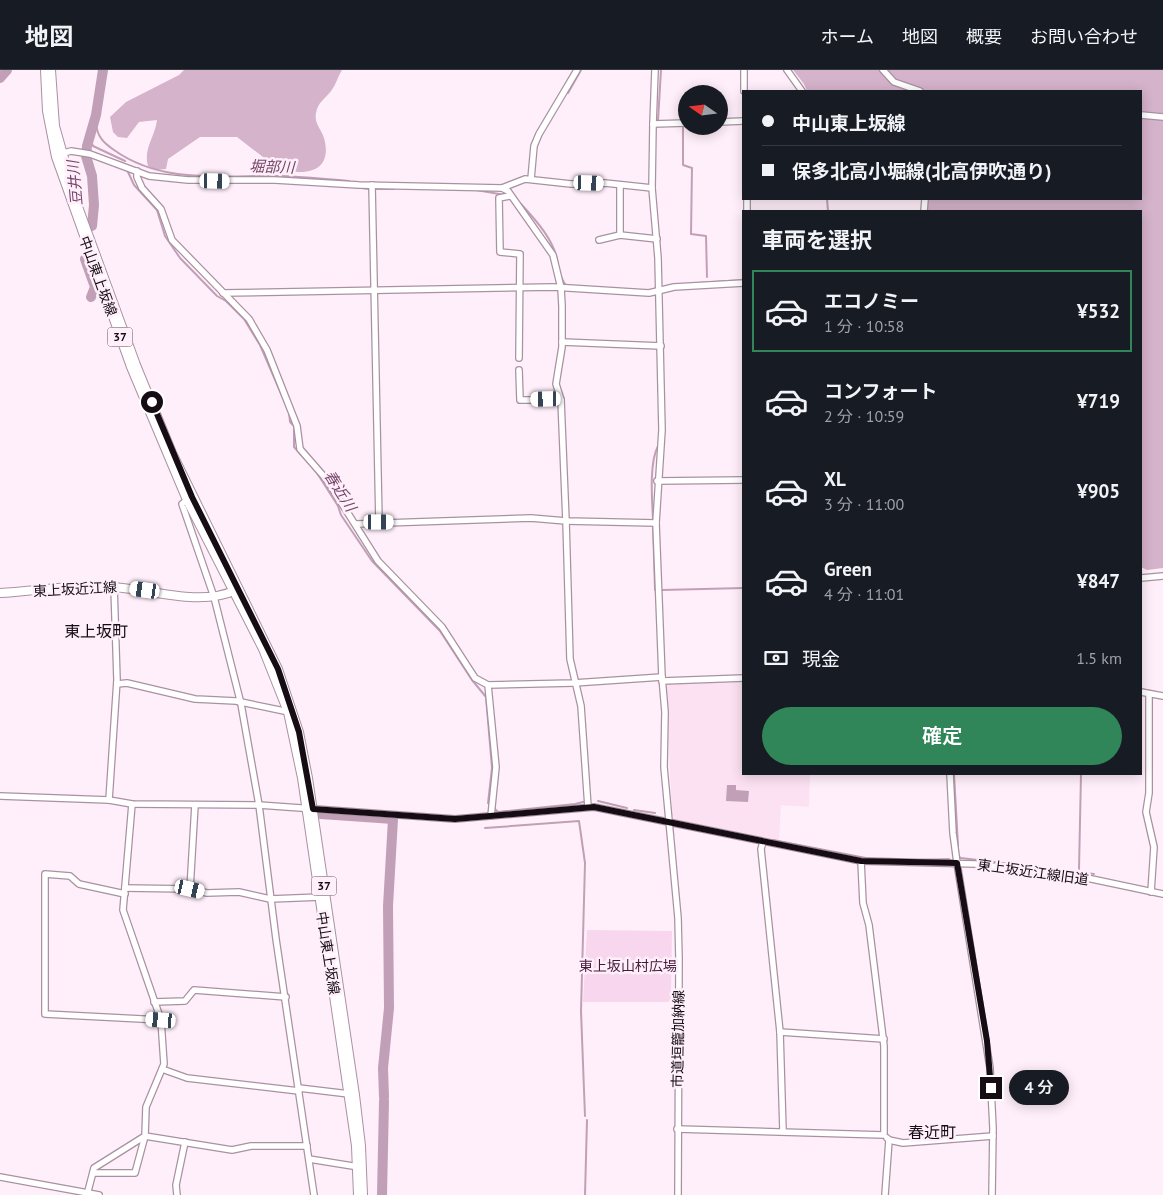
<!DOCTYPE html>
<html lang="ja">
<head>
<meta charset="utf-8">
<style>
  :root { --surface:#171b24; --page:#20242c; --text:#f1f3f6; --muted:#9ea1a6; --line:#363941; --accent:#318659 }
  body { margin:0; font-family:"PT Sans","Noto Sans JP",sans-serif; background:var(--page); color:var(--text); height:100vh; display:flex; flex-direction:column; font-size:19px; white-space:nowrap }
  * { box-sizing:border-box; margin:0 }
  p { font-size:16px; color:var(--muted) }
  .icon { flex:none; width:28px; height:28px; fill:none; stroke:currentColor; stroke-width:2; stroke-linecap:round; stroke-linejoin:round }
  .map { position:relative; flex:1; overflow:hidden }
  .panel { position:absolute; left:742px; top:140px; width:400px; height:565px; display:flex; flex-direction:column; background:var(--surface); border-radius:0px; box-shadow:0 2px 12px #0003 }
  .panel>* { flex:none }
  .guide { position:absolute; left:742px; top:20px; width:400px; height:110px; border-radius:0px; box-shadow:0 2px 12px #0003; display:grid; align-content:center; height:110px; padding:0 20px; background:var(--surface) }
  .needle { width:32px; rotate:284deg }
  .buttons { position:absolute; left:678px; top:15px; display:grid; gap:10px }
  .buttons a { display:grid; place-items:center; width:50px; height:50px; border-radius:50%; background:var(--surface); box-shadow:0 2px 12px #0003; font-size:25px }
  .end { position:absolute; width:22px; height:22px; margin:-11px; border:6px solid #150d13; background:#fff; box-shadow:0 0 0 2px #fff }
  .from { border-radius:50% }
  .bubble { position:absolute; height:35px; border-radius:18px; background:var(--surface); box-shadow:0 2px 12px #0003; font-size:16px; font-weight:600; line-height:35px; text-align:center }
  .car { position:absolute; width:15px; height:30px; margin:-15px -8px; border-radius:6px; box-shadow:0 0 4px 1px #0007; background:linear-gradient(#fff 24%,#345 0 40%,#fff 0 76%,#345 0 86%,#fff 0) }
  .guide b { display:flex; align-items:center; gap:18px; height:48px; font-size:19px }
  .guide b+b { border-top:1px solid var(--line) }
  .guide i { width:12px; height:12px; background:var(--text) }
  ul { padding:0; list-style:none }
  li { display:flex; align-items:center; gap:15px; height:82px; margin:0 10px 8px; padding:0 10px; border:2px solid transparent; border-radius:0px }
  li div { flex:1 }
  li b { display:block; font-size:19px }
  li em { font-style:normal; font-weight:600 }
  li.current { border-color:var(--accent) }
  li>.icon { width:45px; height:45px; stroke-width:1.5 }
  h2 { padding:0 20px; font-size:22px; line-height:60px }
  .pay { display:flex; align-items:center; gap:12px; height:55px; padding:0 20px; font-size:19px }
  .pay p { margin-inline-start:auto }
  .action { display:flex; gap:10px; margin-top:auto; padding:10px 20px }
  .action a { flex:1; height:58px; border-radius:30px; background:var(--accent); color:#fff; font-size:20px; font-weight:600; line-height:58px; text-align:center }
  header { display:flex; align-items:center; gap:30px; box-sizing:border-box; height:70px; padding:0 25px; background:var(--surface); border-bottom:1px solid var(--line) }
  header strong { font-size:24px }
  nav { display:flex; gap:28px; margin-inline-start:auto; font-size:18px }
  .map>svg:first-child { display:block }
  .built { fill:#fce1f3 }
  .green { fill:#f8d6ed }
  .forest { fill:#d5b3cb }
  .water { fill:#c1a0b7 }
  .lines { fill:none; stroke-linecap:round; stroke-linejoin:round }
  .stream { stroke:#c1a0b7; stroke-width:2 }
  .river { stroke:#c1a0b7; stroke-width:10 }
  .minor-casing { stroke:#aa91a2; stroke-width:8 }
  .major-casing { stroke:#aa91a2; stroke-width:10 }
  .minor { stroke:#fff; stroke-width:5.5 }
  .major { stroke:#fff; stroke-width:8 }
  .route { stroke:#150d13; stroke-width:6 }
  .labels { text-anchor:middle; stroke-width:5; stroke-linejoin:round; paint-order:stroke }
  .shield { fill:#ffeffa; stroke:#5b5158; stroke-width:1 }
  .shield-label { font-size:12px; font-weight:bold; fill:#150d13 }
  .street-label { font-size:14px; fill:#150d13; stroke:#ffeffa }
  .park-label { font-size:14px; fill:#441a3b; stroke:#ffeffa }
  .water-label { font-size:15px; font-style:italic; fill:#744568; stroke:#ffeffa }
  .quarter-label { font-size:16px; fill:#150d13; stroke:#ffeffa }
</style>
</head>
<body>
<header>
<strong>地図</strong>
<nav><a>ホーム</a><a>地図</a><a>概要</a><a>お問い合わせ</a></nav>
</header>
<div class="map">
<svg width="1163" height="1125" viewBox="0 0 1163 1125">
  <rect width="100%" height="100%" fill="#ffeffa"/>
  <path class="built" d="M744 611V704H810L809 737 781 735 779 770 674 749 672 745 666 614Z"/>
  <path class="green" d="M587 860 672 861 671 932H583Z"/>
  <g class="forest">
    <path d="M184 0H342C338 6 336 15 331 21 325 29 318 32 316 43 314 54 321 58 324 68 332 97 313 105 289 101L286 97 272 94 237 67H200L168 89 166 99 155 100 148 96C143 79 155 67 157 50L139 52 127 68 118 67 113 62 110 47 126 32 179 5Z"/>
    <path d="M793 0H1163V498L1147 500 1141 497V141H927L928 129H1141V21H807L804 14Z"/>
  </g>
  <path class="water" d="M727 715H736V720L749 721 748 732 726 731Z"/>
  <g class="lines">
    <g class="stream">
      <path d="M661 0 658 51H683"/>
      <path d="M793 4 803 18"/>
      <path d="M568 23 581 0"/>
      <path d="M93 52 96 53C97 67 104 73 114 80 163 115 224 105 281 106 303 107 327 109 349 111"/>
      <path d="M683 56V95L692 98 691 164 706 166 707 207"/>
      <path d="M89 67 93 76 125 91"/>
      <path d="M128 102 134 115 157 140 165 166 180 188 217 226 226 231 244 249 260 275 289 342 290 352 294 356V377L306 390"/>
      <path d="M354 117 369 119"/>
      <path d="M376 119H394"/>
      <path d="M476 120 505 125"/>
      <path d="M827 129 828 141"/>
      <path d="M520 133C536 150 558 174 558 198"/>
      <path d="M561 207 566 216"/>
      <path d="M697 213 744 210"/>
      <path d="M658 311V321"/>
      <path d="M317 403 338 436 341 445 372 491 440 561 472 610 486 627 492 698 488 733 490 734"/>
      <path d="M653 449C652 429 649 393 658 376"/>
      <path d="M653 455 655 520"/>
      <path d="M662 520 744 518"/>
      <path d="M1141 619 1156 622"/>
      <path d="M954 704 958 776"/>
      <path d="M598 731 627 738"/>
      <path d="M494 738 498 742 575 734 587 731"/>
      <path d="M634 740 655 743"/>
      <path d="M485 758 579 751 585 793 581 941 585 1046"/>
      <path d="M773 770 871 789"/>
      <path d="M958 786 961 788 1094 804"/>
      <path d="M918 790 949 789"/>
      <path d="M1079 799 1081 704"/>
      <path d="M585 1125 587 1050"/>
    </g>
    <g class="river">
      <path d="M0 8 7 0"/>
      <path d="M92 156 94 135 92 106 86 86 87 76 96 45 103 0"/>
      <path d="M85 189 95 217 91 227"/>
      <path d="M321 744 393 749 388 836 389 938 383 998 384 1027"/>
      <path d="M382 1125 384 1031"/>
    </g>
    <g class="minor-casing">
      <g id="minor">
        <path d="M655 0 653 54 686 53"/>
        <path d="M744 0V21"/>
        <path d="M787 0 802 21"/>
        <path d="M883 0 894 12 920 21"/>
        <path d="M1141 45 1163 47"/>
        <path d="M719 52 744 51"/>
        <path d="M653 54 652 118 658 188 662 360 656 453 662 607 665 642 664 697 678 848 679 889 678 1125"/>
        <path d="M60 84 71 81 90 84 149 106 188 110H275L359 115 502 118 525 109 571 114 605 113 652 118"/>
        <path d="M137 101V107L142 118 161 139 172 170 249 249 267 280 297 356 300 379 327 410 378 491 442 557 475 608 488 615 496 697 491 746"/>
        <path d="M531 109 534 76 539 64 577 0"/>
        <path d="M372 115 379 452"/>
        <path d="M502 118 508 121 553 185 561 218 562 236V277L556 314 561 330 566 451 656 453"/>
        <path d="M510 126 499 128 500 182 520 184 519 288"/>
        <path d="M747 129V141"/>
        <path d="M924 141 925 129"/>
        <path d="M620 165V115"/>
        <path d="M599 170 620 165 657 169"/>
        <path d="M223 223 553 217 649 223 674 217 744 213"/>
        <path d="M562 272 661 276"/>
        <path d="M519 300 520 330H561"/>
        <path d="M657 411 744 410"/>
        <path d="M190 428 182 434 214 527 241 634 259 735 276 869 314 1125"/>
        <path d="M356 454 531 448 566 451 570 589 581 636 588 737"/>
        <path d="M1141 508 1163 506"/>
        <path d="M662 611 744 608"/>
        <path d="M117 614 127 613 195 629 236 631 289 642"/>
        <path d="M488 615 574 613 662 607"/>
        <path d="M1141 622 1163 626"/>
        <path d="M1149 624V723L1146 742 1154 777 1151 822"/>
        <path d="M950 704 953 763 957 793 990 998 993 1058 992 1125"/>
        <path d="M0 726 109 730 132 734 259 735 455 749 594 737 861 791 975 794 1087 808 1163 824"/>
        <path d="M109 730 117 610 114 516"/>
        <path d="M763 772 761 779 780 962 783 1061"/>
        <path d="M125 818 190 819 195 735"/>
        <path d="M190 819 207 823 239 822 270 829 321 827"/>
        <path d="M125 824 79 814 70 806 45 804V944L161 950"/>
        <path d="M154 932 185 931 194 920 286 927"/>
        <path d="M780 962 884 969"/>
        <path d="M162 999 187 1008 299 1021"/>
        <path d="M299 1018 349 1024"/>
        <path d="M677 1059 884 1065V976L869 855 863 833 861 791"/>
        <path d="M889 1070 903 1073 993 1066"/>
        <path d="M309 1089 359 1097"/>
        <path d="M93 1103H135L145 1066 232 1080 251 1076H307"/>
        <path d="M0 1107 99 1125"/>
        <path d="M87 1125 94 1098 145 1066 146 1037 164 994 161 950 123 840 132 734"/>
        <path d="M177 1125 176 1115 185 1072"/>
        <path d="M885 1125 889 1070 887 1068"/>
      </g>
    </g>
    <g class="major-casing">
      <g id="major">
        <path d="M45 0 47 41 56 87 131 297 187 430 263 579 288 642 302 708 343 987 356 1076 358 1125"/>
        <path d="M51 0 55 56 77 134 136 295 172 383 278 599 299 662 308 708 355 1025 361 1076 363 1125"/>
        <path d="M0 523C32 521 64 516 96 516 140 515 196 539 236 520"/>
      </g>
    </g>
    <use href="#minor" class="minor"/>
    <use href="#major" class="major"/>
  </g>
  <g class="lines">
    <path class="route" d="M152 332 192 427 278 599 299 662 313 739 455 749 594 737 861 791 957 793 987 971 991 1018"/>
  </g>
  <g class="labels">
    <g class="shield">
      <rect x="107.5" y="257.5" width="25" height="19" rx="4"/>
      <rect x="311.5" y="806.5" width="25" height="19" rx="4"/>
    </g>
    <g class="shield-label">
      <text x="120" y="271">37</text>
      <text x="324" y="820">37</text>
    </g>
    <g class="street-label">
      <text transform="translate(98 206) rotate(70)" y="5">中山東上坂線</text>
      <text transform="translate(75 519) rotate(-3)" y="5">東上坂近江線</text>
      <text transform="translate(1033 802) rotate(8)" y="5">東上坂近江線旧道</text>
      <text transform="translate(328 883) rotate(81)" y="5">中山東上坂線</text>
      <text transform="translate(678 969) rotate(-89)" y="5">市道垣籠加納線</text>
    </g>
    <g class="park-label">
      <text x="628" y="901">東上坂山村広場</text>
    </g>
    <g class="water-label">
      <text transform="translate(272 97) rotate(2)" y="5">堀部川</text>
      <text transform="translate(75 113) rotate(-95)" y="5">豆井川</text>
      <text transform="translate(340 421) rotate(58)" y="5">春近川</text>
    </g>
    <g class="quarter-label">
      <text x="96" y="567">東上坂町</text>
      <text x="932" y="1068">春近町</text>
    </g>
  </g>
</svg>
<div class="buttons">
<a><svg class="needle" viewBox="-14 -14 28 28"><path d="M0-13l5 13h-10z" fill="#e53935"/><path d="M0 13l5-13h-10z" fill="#9ea1a6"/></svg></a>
</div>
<i class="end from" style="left:152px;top:332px"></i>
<i class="end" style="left:991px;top:1018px"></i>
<div class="bubble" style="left:1009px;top:1000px;width:60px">4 分</div>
<i class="car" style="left:215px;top:111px;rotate:91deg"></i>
<i class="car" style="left:589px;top:113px;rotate:92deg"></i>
<i class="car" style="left:546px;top:329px;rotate:269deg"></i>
<i class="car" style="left:379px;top:452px;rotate:90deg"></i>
<i class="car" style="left:145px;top:520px;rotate:278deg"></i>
<i class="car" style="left:190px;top:819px;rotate:103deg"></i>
<i class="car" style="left:161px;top:950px;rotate:274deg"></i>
<div class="guide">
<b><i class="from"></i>中山東上坂線</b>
<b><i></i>保多北高小堀線(北高伊吹通り)</b>
</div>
<section class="panel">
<h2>車両を選択</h2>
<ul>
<li class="current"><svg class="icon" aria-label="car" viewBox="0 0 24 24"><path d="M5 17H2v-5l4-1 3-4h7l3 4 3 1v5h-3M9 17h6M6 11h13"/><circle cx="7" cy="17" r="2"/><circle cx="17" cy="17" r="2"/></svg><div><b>エコノミー</b><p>1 分 · 10:58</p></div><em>¥532</em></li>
<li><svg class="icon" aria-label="car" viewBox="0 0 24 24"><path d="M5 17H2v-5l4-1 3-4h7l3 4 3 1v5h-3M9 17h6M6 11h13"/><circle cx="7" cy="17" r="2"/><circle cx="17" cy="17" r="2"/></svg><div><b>コンフォート</b><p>2 分 · 10:59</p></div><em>¥719</em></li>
<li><svg class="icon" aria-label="car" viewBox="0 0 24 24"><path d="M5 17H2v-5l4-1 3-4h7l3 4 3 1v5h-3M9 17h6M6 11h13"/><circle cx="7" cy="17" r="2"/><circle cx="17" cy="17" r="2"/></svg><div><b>XL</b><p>3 分 · 11:00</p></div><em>¥905</em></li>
<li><svg class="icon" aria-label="car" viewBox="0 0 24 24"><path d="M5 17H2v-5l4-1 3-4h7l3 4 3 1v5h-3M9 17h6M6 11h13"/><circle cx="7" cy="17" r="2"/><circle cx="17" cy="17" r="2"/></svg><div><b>Green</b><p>4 分 · 11:01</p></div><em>¥847</em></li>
</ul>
<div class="pay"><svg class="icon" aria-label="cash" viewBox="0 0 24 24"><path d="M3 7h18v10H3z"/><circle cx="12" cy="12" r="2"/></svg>現金<p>1.5 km</p></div>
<div class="action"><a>確定</a></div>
</section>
</div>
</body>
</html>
